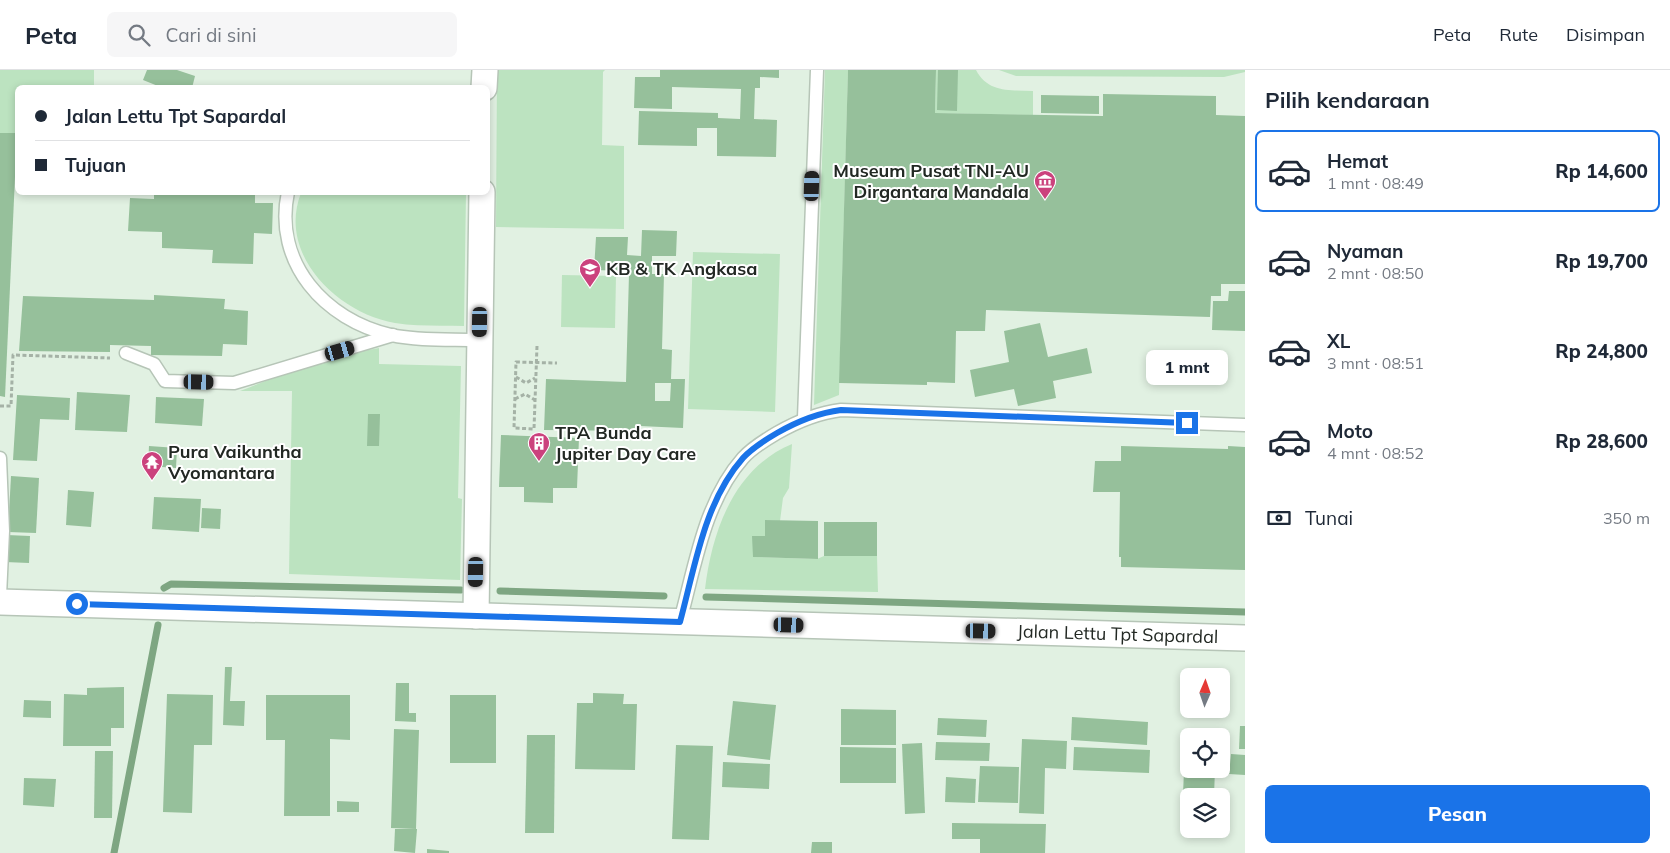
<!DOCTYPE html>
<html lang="id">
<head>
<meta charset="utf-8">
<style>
  :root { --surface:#fff; --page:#f6f6f7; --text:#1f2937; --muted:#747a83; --line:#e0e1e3; --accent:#1a73e8 }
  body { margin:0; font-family:Mulish,sans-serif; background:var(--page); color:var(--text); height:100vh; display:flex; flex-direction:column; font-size:19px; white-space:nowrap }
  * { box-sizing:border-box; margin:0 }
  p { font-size:16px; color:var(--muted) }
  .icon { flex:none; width:28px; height:28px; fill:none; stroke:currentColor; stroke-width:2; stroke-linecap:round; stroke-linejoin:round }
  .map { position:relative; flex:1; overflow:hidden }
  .details { display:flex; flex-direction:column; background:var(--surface); width:425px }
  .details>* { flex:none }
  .guide { position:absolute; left:15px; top:15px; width:475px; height:110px; border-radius:8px; box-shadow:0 2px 8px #0003; display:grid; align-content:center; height:110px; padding:0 20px; background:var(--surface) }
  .needle { width:32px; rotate:2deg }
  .controls { position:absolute; left:1180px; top:598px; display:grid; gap:10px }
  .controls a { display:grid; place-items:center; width:50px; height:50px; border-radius:8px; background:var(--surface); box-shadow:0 2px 8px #0003; font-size:25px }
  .end { position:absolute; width:22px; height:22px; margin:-11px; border:6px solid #1a73e8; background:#fff; box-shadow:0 0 0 2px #fff }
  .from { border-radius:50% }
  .bubble { position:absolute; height:35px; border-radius:8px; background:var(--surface); box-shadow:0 2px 8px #0003; font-size:16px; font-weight:800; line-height:35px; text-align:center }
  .car { position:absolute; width:15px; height:30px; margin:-15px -8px; border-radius:6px; box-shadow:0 0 4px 1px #0007; background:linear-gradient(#222 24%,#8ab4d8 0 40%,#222 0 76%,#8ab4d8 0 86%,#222 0) }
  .guide b { display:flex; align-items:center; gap:18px; height:48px; font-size:19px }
  .guide b+b { border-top:1px solid var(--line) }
  .guide i { width:12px; height:12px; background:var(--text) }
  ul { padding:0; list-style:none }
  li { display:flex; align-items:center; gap:15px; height:82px; margin:0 10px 8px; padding:0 10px; border:2px solid transparent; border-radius:8px }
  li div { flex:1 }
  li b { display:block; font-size:19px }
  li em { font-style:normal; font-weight:800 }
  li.current { border-color:var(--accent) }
  li>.icon { width:45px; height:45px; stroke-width:1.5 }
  h2 { padding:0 20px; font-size:22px; line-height:60px }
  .pay { display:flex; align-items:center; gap:12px; height:55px; padding:0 20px; font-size:19px }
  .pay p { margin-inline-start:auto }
  .cta { display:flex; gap:10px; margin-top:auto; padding:10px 20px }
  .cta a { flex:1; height:58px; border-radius:8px; background:var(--accent); color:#fff; font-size:20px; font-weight:800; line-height:58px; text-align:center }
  header { display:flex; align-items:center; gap:30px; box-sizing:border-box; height:70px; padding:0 25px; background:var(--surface); border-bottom:1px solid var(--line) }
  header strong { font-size:24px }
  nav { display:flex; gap:28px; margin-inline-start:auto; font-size:18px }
  .search { width:350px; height:45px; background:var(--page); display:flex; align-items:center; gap:12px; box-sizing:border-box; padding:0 18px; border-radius:8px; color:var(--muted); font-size:19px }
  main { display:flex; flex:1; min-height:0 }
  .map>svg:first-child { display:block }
  .green { fill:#bce3c0 }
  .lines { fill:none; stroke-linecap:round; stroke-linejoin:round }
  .stream { stroke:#7ea682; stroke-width:7 }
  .building { fill:#96c09b; fill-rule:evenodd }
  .service-casing { stroke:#b6c5b7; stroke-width:15 }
  .minor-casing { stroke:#b6c5b7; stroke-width:28 }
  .path { stroke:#a5b2a6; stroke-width:3; stroke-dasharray:4 2.5; stroke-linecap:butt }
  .service { stroke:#fff; stroke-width:12 }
  .minor { stroke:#fff; stroke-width:25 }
  .route { stroke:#1a73e8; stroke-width:6 }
  .labels { text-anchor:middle; stroke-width:4; stroke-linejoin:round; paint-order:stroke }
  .poi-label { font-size:18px; font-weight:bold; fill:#222823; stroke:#fff; text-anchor:start }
  .street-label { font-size:18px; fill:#222823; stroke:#fff }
</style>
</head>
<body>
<header>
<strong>Peta</strong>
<div class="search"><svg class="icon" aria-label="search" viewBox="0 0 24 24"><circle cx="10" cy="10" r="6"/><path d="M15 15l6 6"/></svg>Cari di sini</div>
<nav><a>Peta</a><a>Rute</a><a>Disimpan</a></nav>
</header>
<main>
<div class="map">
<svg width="1245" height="783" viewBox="0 0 1245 783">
  <rect width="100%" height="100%" fill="#e1f1e2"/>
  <g class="green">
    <path d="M0 0H94V17L18 18 17 63H0Z"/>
    <path d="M497 0H605L603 2 602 75 624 76V159L496 157Z"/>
    <path d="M825 0H848L839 325 814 335Z"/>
    <path d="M936 0H976C988 23 1010 20 1033 21V45L935 43Z"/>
    <path d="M999 0H1245V2L1224 7 1016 6Z"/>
    <path d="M301 123H466L464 256C441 255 417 257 395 253 337 243 277 184 301 123Z"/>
    <path d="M693 182 780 184 775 342 688 339Z"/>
    <path d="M562 205 616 206 615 258 561 257Z"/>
    <path d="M379 278V294L461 296 458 428 462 429 460 510 289 504 292 321H240C285 303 331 286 379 278Z"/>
    <path d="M792 374 789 418 783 428 780 451 765 450V466L753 467V487L817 489 824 486H877L878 522 705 519C712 461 734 398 792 374Z"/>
  </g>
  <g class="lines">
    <g class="stream">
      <path d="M164 518 171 514 461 520"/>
      <path d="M500 521 664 526"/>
      <path d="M706 527 1245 542"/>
      <path d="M114 783 158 555"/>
    </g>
  </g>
  <g class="building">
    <path d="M147 0H177L195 6 192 18H163L143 10Z"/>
    <path d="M660 0H779V8L760 7V18H755L754 49 777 50 776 87 717 86V58H697V76L638 75 639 41 718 43V48L740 49 741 19 672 17V39L634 38 635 7H660Z"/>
    <path d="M848 0H936L935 43 1103 46V24L1216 26V45L1245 46V214H1221V226H1211L1210 247 986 240 985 261H956L955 313 927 312V315L839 313Z"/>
    <path d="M938 0H958L957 41 937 40Z"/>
    <path d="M1041 25 1099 26V44L1041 43Z"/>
    <path d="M0 63H17L5 327 0 326Z"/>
    <path d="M154 122H255V133H273L272 164 254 163 253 194 212 193 213 180 162 178V162L128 161 130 128 154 129Z"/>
    <path d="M642 160 677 161 676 186H652V204H664L662 279 672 280 671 309H685L683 358 640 356V361L544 360 546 309 626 312 629 204 627 201 594 200 596 167H628L627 185 641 186ZM655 313H671L670 331H655Z"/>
    <path d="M1229 221H1245V261L1212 260 1213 231H1228Z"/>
    <path d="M154 225 225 229 224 239 248 241 247 275 223 274 222 286 151 285V276L110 275V282L19 281 23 226 154 230Z"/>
    <path d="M1040 253 1048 287 1087 278 1092 303 1053 311 1056 328 1018 336 1014 319 975 327 970 300 1009 292 1004 261Z"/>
    <path d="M77 322 130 325 127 362 75 360Z"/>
    <path d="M17 325 70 328 69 350 40 349 37 391 13 390Z"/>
    <path d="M156 327 204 329 202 356 155 353Z"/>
    <path d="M368 344H380L379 376H367Z"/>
    <path d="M501 365 579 368 577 418H553V433L524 432V417H499Z"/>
    <path d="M149 376 177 378 176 398 148 396Z"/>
    <path d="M1121 376 1228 379V376L1245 377V500L1121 497V487H1119L1120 422H1093L1095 391H1121Z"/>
    <path d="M11 406 39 408 36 463 8 462Z"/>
    <path d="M68 420 94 422 91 457 66 455Z"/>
    <path d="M154 427 201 429 199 462 152 459Z"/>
    <path d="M202 438 221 439 220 459 201 458Z"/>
    <path d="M765 450 818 451V489L753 487 752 466H765Z"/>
    <rect x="824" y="452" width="53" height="34"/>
    <path d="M7 465 30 466 29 493 5 492Z"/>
    <path d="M225 597H232L230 631H245L244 656 223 655Z"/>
    <path d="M396 613H409V643H416V652L395 651Z"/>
    <path d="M124 617V658H111V676H63L64 624 87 625V618Z"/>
    <path d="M593 623 624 624 623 634H637L635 700 575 699 577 633H593Z"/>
    <path d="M167 624 213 625 212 675H194L192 743 163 742Z"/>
    <path d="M266 625H350V670L330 669V746H284L285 670H266Z"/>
    <rect x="450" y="625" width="46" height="68"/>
    <path d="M24 630 51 631V648L23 647Z"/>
    <path d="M733 631 776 635 770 690 727 685Z"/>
    <path d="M841 639 896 640V675H841Z"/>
    <path d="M1072 647 1148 652 1147 675 1071 670Z"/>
    <path d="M938 648 987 650 986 667 937 665Z"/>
    <path d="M1240 656H1245V679H1239Z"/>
    <path d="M394 659 419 660 416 759 391 758Z"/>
    <path d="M527 665H555L554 763H525Z"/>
    <path d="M1022 669 1067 671 1066 699 1045 698 1044 744 1019 743Z"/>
    <path d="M936 672 990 673 989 691 935 690Z"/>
    <path d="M922 673 925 743 905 744 902 674Z"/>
    <path d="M676 675 713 676 709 770 672 769Z"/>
    <path d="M840 677 896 678V713H840Z"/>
    <path d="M1074 677 1150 680 1149 703 1073 700Z"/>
    <path d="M1185 677H1189V699H1215L1214 726H1189V749L1182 748Z"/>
    <path d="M95 681H113L112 748H94Z"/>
    <path d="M1231 684 1245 685V705L1229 704Z"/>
    <path d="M723 692 770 694 769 719 722 717Z"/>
    <path d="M980 696 1019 697 1018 733 978 732Z"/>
    <path d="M946 707 976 709 975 733 945 732Z"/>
    <path d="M24 708 56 709 54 737 23 735Z"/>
    <path d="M337 731 359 732V742H337Z"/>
    <path d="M952 753 1046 754 1045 783H980V769H952Z"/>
    <path d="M395 759H417L415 783 394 781Z"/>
    <path d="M812 772H832V783H811Z"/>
    <path d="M427 779 449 781V783H427Z"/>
  </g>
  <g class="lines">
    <g class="service-casing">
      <g id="service">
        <path d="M288 122C273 193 325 250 391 265 419 271 451 269 479 270"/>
        <path d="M126 283 154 294 165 311 234 313 393 265"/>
        <path d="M804 348 817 0"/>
        <path d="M0 388 3 461 0 526"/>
        <path d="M680 551C695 497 704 432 743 388 752 378 765 370 777 363 798 351 817 343 841 340L1245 355"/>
      </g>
    </g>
    <g class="minor-casing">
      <g id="minor">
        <path d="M484 18 485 0"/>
        <path id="s1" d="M0 532 1245 568"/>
        <path d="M476 546 482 122"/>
      </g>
    </g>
    <g class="path">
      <path d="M537 276 534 359 514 358 516 292 557 293"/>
      <path d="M516 307 526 313 535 308"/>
      <path d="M515 329 525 324 535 330"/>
      <path d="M0 336H11L13 285 110 288"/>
    </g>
    <use href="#service" class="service"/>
    <use href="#minor" class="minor"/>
  </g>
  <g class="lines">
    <path class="route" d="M77 534 680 552C695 497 704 432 743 388 752 378 765 370 777 363 798 351 817 343 841 340L1187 353"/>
  </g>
  <defs>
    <g id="museum-pin" transform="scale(1.125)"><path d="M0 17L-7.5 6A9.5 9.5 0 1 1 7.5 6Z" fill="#cb427d" stroke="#fff"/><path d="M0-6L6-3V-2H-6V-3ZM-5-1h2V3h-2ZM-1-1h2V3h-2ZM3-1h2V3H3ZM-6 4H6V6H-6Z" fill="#fff"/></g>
    <g id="school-pin" transform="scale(1.125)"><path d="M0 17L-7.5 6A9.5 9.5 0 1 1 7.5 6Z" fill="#cb427d" stroke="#fff"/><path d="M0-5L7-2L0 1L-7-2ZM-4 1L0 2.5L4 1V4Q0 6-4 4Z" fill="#fff"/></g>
    <g id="building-pin" transform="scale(1.125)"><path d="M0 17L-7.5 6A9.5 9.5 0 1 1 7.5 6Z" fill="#cb427d" stroke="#fff"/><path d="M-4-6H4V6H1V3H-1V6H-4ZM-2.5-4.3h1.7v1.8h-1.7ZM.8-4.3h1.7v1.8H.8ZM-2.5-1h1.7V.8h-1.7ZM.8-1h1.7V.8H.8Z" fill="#fff"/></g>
    <g id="temple-pin" transform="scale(1.125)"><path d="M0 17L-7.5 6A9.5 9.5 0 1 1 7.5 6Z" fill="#cb427d" stroke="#fff"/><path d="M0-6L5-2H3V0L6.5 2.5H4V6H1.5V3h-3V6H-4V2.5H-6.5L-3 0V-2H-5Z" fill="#fff"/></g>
  </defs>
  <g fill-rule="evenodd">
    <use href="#museum-pin" x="1045" y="111"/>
    <use href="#school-pin" x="590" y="199"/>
    <use href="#building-pin" x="539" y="373"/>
    <use href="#temple-pin" x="152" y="392"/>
  </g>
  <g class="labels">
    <g class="poi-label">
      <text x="1029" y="107" text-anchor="end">Museum Pusat TNI-AU<tspan x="1029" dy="21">Dirgantara Mandala</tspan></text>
      <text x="606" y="205">KB &amp; TK Angkasa</text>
      <text x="555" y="369">TPA Bunda<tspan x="555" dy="21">Jupiter Day Care</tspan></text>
      <text x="168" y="388">Pura Vaikuntha<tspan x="168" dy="21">Vyomantara</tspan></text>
    </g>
    <g class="street-label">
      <text dy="6" stroke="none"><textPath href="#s1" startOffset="1118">Jalan Lettu Tpt Sapardal</textPath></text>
    </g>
  </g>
</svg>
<div class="controls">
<a><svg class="needle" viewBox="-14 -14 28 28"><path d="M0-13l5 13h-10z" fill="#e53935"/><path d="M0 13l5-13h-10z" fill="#747a83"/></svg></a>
<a><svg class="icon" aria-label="locate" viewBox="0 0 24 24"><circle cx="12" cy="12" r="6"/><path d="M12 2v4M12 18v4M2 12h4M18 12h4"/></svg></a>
<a><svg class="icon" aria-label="layers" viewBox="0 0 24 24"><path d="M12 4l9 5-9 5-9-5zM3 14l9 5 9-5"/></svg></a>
</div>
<i class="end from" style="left:77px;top:534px"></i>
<i class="end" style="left:1187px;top:353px"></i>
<div class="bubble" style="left:1146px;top:280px;width:82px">1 mnt</div>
<i class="car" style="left:812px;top:116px;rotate:2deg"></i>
<i class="car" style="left:480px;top:252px;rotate:181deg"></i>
<i class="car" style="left:340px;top:281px;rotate:74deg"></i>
<i class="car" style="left:199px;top:312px;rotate:91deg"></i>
<i class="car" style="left:476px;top:502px;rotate:181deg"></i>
<i class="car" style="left:789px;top:555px;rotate:92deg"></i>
<i class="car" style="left:981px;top:561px;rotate:91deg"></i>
<div class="guide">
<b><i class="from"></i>Jalan Lettu Tpt Sapardal</b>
<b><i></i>Tujuan</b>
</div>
</div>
<section class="details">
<h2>Pilih kendaraan</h2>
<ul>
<li class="current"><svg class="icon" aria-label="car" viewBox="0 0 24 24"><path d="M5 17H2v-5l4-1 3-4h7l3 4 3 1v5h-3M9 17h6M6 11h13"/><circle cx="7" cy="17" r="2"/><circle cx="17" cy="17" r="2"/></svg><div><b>Hemat</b><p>1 mnt · 08:49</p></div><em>Rp 14,600</em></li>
<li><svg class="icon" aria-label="car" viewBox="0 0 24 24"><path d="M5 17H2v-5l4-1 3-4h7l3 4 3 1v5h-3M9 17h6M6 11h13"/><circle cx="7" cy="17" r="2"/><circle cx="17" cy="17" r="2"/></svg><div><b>Nyaman</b><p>2 mnt · 08:50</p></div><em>Rp 19,700</em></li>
<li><svg class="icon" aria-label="car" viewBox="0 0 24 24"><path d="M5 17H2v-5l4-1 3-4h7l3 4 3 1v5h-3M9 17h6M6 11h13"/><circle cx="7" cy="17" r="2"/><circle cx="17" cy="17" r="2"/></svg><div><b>XL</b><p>3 mnt · 08:51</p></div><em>Rp 24,800</em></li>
<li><svg class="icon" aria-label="car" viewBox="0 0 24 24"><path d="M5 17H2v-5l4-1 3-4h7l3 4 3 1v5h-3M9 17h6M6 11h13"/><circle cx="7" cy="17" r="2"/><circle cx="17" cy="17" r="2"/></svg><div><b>Moto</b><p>4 mnt · 08:52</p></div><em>Rp 28,600</em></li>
</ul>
<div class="pay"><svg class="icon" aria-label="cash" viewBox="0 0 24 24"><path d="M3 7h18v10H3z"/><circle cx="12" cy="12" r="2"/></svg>Tunai<p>350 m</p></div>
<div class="cta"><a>Pesan</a></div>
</section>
</main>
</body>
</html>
